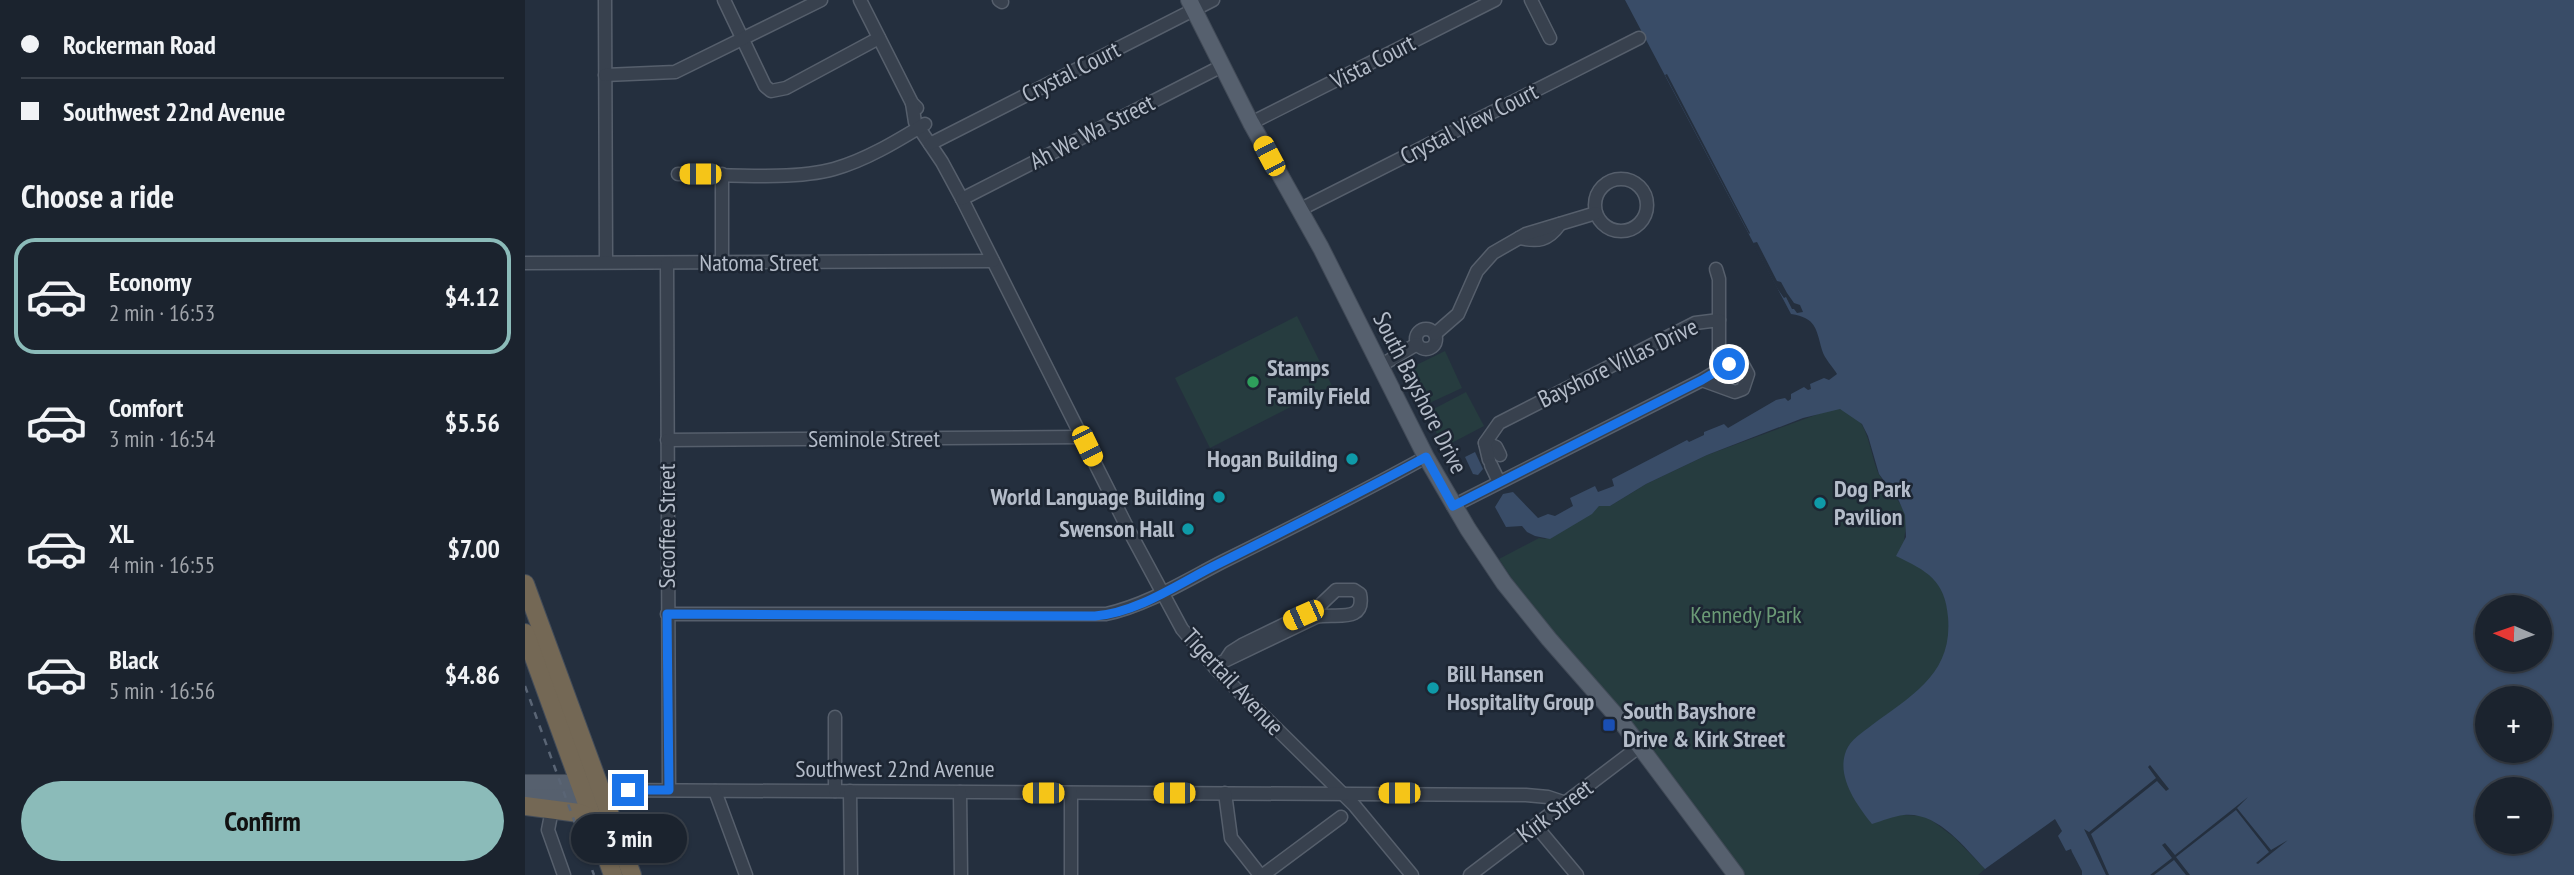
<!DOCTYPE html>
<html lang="en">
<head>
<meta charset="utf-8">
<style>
  :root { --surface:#1b232e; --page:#282f3a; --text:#f1f3f6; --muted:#a0a4aa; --line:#39404a; --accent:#8bbbb9 }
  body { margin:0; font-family:"PT Sans Narrow",sans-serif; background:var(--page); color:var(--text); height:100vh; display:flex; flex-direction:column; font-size:26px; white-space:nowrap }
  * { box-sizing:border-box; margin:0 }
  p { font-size:23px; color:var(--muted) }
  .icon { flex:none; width:38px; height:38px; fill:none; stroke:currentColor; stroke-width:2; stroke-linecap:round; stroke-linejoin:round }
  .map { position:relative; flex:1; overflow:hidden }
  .panel { display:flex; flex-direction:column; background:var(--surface); width:525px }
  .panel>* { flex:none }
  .hud { display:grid; align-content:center; height:154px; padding:0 21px; background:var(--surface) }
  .needle { width:46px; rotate:272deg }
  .tools { position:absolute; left:1950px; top:595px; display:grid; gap:14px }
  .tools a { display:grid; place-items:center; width:77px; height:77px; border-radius:50%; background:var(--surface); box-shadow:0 2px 5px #0004,0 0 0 2px var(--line); font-size:35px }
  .end { position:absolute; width:32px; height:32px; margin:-16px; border:9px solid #1a73e8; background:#fff; box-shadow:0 0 0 4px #fff }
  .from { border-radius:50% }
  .bubble { position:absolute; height:49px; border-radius:24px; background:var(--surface); box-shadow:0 2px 5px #0004,0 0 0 2px var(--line); font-size:23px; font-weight:700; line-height:49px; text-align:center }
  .car { position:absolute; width:21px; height:42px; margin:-21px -10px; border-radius:9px; box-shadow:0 0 5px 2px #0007; background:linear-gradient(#f5c518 24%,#345 0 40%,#f5c518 0 76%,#345 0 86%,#f5c518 0) }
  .hud b { display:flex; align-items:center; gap:24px; height:66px; font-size:26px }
  .hud b+b { border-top:2px solid var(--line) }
  .hud i { width:18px; height:18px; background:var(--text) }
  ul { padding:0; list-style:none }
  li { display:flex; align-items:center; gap:21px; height:116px; margin:0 14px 10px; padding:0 7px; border:4px solid transparent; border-radius:21px }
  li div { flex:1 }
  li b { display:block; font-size:26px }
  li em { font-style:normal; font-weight:700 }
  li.active { border-color:var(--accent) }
  li>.icon { width:63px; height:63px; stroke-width:1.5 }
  h2 { padding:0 21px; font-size:32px; line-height:84px }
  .action { display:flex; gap:14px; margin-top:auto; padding:14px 21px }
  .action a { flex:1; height:80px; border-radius:42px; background:var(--accent); color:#111; font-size:28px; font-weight:700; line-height:80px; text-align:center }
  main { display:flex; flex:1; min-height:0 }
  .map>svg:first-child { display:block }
  .green { fill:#263c3f }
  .water { fill:#394c67; fill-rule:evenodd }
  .pier { fill:#242f3e }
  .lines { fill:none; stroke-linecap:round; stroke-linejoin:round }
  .minor-casing { stroke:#565f6c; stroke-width:15 }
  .major-casing { stroke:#414a57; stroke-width:18 }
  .highway-casing { stroke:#434c59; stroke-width:20 }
  .minor { stroke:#38414e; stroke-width:12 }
  .major { stroke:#56606e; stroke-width:16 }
  .highway { stroke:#746855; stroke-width:18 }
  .rail { stroke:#5a6575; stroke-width:2.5; stroke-dasharray:7 7; stroke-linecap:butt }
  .route { stroke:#1a73e8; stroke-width:9 }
  .leisure-dot { fill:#2e9e5b; stroke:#1d2633; stroke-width:2.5 }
  .culture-dot { fill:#0f9aa8; stroke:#1d2633; stroke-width:2.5 }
  .transit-dot { fill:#1a4fb4; stroke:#1d2633; stroke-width:2.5 }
  .labels { text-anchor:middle; stroke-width:5; stroke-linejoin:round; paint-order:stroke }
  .street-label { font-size:24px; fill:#b4bcc9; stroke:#1d2633 }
  .poi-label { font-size:24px; font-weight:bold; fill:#b4bcc9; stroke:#1d2633; text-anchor:start }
  .park-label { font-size:24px; fill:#6b9a76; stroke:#1d2633 }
</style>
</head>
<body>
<main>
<section class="panel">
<div class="hud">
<b><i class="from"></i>Rockerman Road</b>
<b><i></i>Southwest 22nd Avenue</b>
</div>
<h2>Choose a ride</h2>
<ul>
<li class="active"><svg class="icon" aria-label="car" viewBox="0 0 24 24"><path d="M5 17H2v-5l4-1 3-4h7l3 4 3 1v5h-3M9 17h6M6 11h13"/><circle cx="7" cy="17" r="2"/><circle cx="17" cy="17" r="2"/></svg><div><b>Economy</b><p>2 min · 16:53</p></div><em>$4.12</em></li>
<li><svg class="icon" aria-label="car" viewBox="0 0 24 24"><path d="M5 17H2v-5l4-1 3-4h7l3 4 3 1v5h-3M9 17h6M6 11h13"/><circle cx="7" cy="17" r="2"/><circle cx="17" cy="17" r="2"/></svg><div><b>Comfort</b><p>3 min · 16:54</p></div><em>$5.56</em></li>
<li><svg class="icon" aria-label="car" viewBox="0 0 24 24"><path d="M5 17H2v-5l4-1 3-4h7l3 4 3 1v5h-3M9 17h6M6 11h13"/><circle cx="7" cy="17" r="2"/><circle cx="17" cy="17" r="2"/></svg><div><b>XL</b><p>4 min · 16:55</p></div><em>$7.00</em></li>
<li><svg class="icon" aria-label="car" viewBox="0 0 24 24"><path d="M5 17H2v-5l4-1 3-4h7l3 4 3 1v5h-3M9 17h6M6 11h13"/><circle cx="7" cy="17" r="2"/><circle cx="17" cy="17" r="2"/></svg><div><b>Black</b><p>5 min · 16:56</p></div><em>$4.86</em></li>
</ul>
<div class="action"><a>Confirm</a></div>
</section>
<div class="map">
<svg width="2049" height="875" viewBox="0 0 2049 875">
  <rect width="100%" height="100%" fill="#242f3e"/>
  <g class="green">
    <path d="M772 316 807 386 685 448 650 378Z"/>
    <path d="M920 351 937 388 898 406 881 370Z"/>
    <path d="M941 392 959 426 919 447 901 413Z"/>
    <path d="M1307 409C1345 405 1343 454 1355 476 1363 491 1376 500 1381 516 1383 526 1379 533 1379 542 1380 563 1401 568 1412 582 1425 598 1428 640 1419 659 1400 699 1350 716 1322 748L1378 815 1401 816 1429 837 1460 869 1453 875H1216L999 597 974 559 1014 538 1020 539 1074 506H1085L1121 484 1182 455Z"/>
  </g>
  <g class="water">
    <path d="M1100 0H2049V875H1557V871L1547 852 1546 849 1541 851 1533 836 1537 831 1530 819 1460 869C1438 846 1413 812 1379 815 1369 816 1357 821 1347 824 1332 805 1311 777 1321 751 1325 740 1338 732 1347 725 1387 695 1428 674 1423 617 1420 580 1402 571 1371 556L1381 537 1380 515 1374 501 1354 474 1343 436 1337 424 1315 409 1278 418 1182 455 1121 484 1085 506H1074L1067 514 1025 539 1010 536 1002 532 997 526 981 527 970 507 978 494 988 492 1013 518 1023 514 1030 516 1048 506 1045 498 1070 486 1073 492 1089 486 1087 479 1162 440 1164 442 1179 435V432L1199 424 1203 428 1251 400 1260 398 1263 401 1266 399V394L1279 387 1283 390 1286 389 1285 384 1299 378 1304 380 1312 374C1308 367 1299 358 1297 350 1291 328 1291 318 1266 314ZM1962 607H2014V660H1962ZM1962 698H2014V751H1962ZM1962 789H2014V842H1962Z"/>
    <path d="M950 452 958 469 953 475 948 474 940 457Z"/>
  </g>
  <g class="pier">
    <path d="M1142 74 1225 233 1224 234 1140 75Z"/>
    <path d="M1232 242 1252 281 1256 282 1262 293 1269 303 1275 305 1278 312 1272 313 1269 309H1267L1261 297 1259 298 1252 288 1228 243Z"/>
    <path d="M1625 765 1644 789 1641 791 1632 781 1566 834 1584 875H1581L1559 829 1564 832 1631 778 1623 767Z"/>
    <path d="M1723 797 1712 808 1746 850 1763 840 1733 864 1731 863 1744 852 1711 810 1651 857 1665 875H1661L1649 860 1629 875H1625L1647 858 1637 845 1640 843 1650 855Z"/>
  </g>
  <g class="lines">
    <g class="minor-casing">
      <g id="minor">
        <path d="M80 0 81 262"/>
        <path d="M199 0 240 86 246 91 261 88 354 38"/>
        <path d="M335 0 387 103 392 108"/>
        <path d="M474 0 477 2"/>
        <path d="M1006 0 1025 38"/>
        <path d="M80 75 150 72 296 0"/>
        <path d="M387 103 390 122 417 162 437 199 601 525 657 629 692 670 829 805 887 875"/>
        <path d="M726 123 970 0"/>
        <path d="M405 144 688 0"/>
        <path d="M153 174C198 174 266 181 309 169 341 160 372 141 400 124"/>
        <circle cx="1096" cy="205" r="26"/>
        <path d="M437 199 697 66"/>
        <path d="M774 210 1114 38"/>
        <path d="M994 238C1013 242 1023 241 1035 224"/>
        <path d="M0 263 468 261"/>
        <path d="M142 263 144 790"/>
        <path d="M197 263V174"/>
        <path d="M1191 269 1194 279V320"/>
        <circle cx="901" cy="339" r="10"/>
        <path d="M910 334 933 314 952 271 968 253 1001 234 1071 213"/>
        <path d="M855 366 892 344"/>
        <path d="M142 440 557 437"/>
        <path d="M960 443 971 447 975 455"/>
        <path d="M964 460 960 443 974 423 1170 323 1194 320V358L1197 367"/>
        <path d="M966 465 974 482"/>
        <path d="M928 506 1177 380 1204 364 1218 365 1223 374 1218 389 1210 392 1177 380"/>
        <path d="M142 614H581C622 605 660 581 697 562 766 528 834 494 901 457"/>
        <path d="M689 666 791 617C808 612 841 625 835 594L829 590H811L791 609 717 645 706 652 702 658"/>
        <path d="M76 790 1001 795 1023 797 1041 803"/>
        <path d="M190 791 221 875"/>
        <path d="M310 791V717"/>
        <path d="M325 791 326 875"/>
        <path d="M435 792 436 875"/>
        <path d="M700 793 706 838 735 875"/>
        <path d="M27 810 23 830 39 875"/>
        <path d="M1011 826 1052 875"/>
        <path d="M546 875V793"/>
        <path d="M738 875 816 817"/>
        <path d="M945 875 1115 746"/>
      </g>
    </g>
    <g class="major-casing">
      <g id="major">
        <path d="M664 0 726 123 796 248 901 457 943 529 979 583 1024 639 1095 720 1211 875"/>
        <path d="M0 783H54L63 786"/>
        <path d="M0 797 60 798 70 793"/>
      </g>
    </g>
    <g class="highway-casing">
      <g id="highway">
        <path d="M0 584 107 875"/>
        <path d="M0 633 88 875"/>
        <path d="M0 806 54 813 67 818"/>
      </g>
    </g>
    <use href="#minor" class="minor"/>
    <use href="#major" class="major"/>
    <use href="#highway" class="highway"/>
    <path class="rail" d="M0 686 69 875"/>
  </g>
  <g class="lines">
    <path class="route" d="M103 790H144L142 614 570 616C611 613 652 585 687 567 759 531 831 495 901 457L928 506 1177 380 1204 364"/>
  </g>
  <circle class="leisure-dot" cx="728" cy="382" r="7"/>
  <g class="culture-dot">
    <circle cx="827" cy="459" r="7"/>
    <circle cx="694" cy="497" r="7"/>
    <circle cx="1295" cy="503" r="7"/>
    <circle cx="663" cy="529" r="7"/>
    <circle cx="908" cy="688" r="7"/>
  </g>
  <rect class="transit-dot" x="1077" y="718" width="14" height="14" rx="3.5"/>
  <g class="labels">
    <g class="street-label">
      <text transform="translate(848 62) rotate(-27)" y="8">Vista Court</text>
      <text transform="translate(546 72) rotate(-27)" y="8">Crystal Court</text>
      <text transform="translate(944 124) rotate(-27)" y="8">Crystal View Court</text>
      <text transform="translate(567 132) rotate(-27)" y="8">Ah We Wa Street</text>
      <text x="234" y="271">Natoma Street</text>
      <text transform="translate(1093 363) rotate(-26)" y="8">Bayshore Villas Drive</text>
      <text transform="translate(895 393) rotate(63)" y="8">South Bayshore Drive</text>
      <text x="349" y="447">Seminole Street</text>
      <text transform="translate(142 526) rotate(-90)" y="8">Secoffee Street</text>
      <text transform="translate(708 682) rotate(47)" y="8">Tigertail Avenue</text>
      <text x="370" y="777">Southwest 22nd Avenue</text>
      <text transform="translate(1030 811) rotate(-37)" y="8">Kirk Street</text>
    </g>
    <g class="poi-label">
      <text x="742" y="376">Stamps<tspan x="742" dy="28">Family Field</tspan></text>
      <text x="813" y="467" text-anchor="end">Hogan Building</text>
      <text x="1309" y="497">Dog Park<tspan x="1309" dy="28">Pavilion</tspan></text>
      <text x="680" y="505" text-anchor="end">World Language Building</text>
      <text x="649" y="537" text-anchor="end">Swenson Hall</text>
      <text x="922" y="682">Bill Hansen<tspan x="922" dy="28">Hospitality Group</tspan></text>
      <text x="1098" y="719">South Bayshore<tspan x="1098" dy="28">Drive &amp; Kirk Street</tspan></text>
    </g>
    <g class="park-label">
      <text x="1221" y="623">Kennedy Park</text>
    </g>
  </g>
</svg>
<div class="tools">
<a><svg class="needle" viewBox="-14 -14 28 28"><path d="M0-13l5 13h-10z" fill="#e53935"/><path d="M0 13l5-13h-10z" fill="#a0a4aa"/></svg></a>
<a>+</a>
<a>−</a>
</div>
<i class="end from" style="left:1204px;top:364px"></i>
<i class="end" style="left:103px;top:790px"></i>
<div class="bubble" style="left:46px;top:814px;width:116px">3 min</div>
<i class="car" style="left:744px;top:156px;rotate:332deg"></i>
<i class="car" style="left:175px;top:174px;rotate:270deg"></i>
<i class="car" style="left:562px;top:446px;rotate:154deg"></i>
<i class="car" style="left:778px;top:615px;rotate:246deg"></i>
<i class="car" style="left:518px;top:793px;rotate:270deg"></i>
<i class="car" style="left:649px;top:793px;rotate:270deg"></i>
<i class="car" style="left:874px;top:793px;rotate:270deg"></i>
</div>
</main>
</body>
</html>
